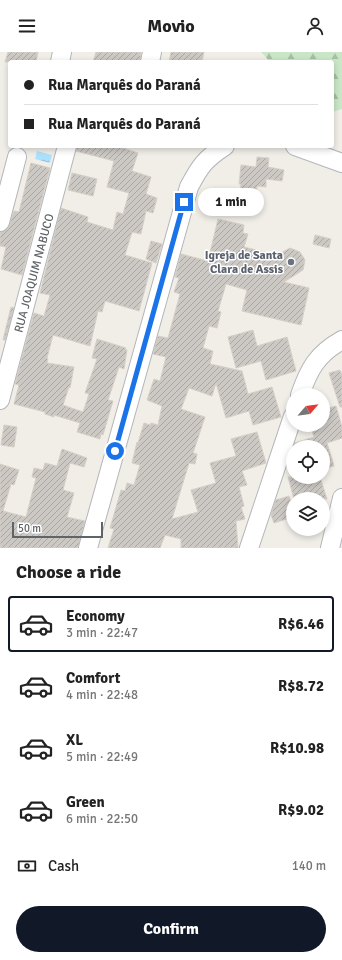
<!DOCTYPE html>
<html lang="en">
<head>
<meta charset="utf-8">
<style>
  :root { --surface:#fff; --page:#f2f2f2; --text:#222; --muted:#767676; --line:#e0e0e0; --accent:#111827 }
  body { margin:0; font-family:Signika,sans-serif; background:var(--page); color:var(--text); height:100vh; display:flex; flex-direction:column; font-size:15px; white-space:nowrap }
  * { box-sizing:border-box; margin:0 }
  p { font-size:13px; color:var(--muted) }
  .icon { flex:none; width:22px; height:22px; fill:none; stroke:currentColor; stroke-width:2; stroke-linecap:round; stroke-linejoin:round }
  .map { position:relative; height:496px; overflow:hidden }
  .side { display:flex; flex-direction:column; background:var(--surface); flex:1 }
  .side>* { flex:none }
  .banner { position:absolute; left:8px; top:8px; width:326px; height:88px; border-radius:4px; box-shadow:0 2px 6px #0003; display:grid; align-content:center; height:88px; padding:0 16px; background:var(--surface) }
  .needle { width:26px; rotate:62deg }
  .fabs { position:absolute; left:286px; top:336px; display:grid; gap:8px }
  .fabs a { display:grid; place-items:center; width:44px; height:44px; border-radius:50%; background:var(--surface); box-shadow:0 2px 6px #0003; font-size:20px }
  .scale { position:absolute; left:12px; bottom:10px; width:91px; box-sizing:border-box; padding-left:4px; border:2px solid #5f6468; border-top:0; font-size:11px; line-height:14px; white-space:nowrap; color:#5f6468; -webkit-text-stroke:3px #fff; paint-order:stroke }
  .end { position:absolute; width:18px; height:18px; margin:-9px; border:5px solid #1a73e8; background:#fff; box-shadow:0 0 0 2px #fff }
  .from { border-radius:50% }
  .bubble { position:absolute; height:28px; border-radius:14px; background:var(--surface); box-shadow:0 2px 6px #0003; font-size:13px; font-weight:800; line-height:28px; text-align:center }
  .banner b { display:flex; align-items:center; gap:14px; height:38px; font-size:15px }
  .banner b+b { border-top:1px solid var(--line) }
  .banner i { width:10px; height:10px; background:var(--text) }
  ul { padding:0; list-style:none }
  li { display:flex; align-items:center; gap:12px; height:56px; margin:0 8px 6px; padding:0 8px; border:2px solid transparent; border-radius:4px }
  li div { flex:1 }
  li b { display:block; font-size:15px }
  li em { font-style:normal; font-weight:800 }
  li.active { border-color:var(--accent) }
  li>.icon { width:36px; height:36px; stroke-width:1.5 }
  h2 { padding:0 16px; font-size:18px; line-height:48px }
  .pay { display:flex; align-items:center; gap:10px; height:44px; padding:0 16px; font-size:15px }
  .pay p { margin-inline-start:auto }
  .cta { display:flex; gap:8px; margin-top:auto; padding:8px 16px }
  .cta a { flex:1; height:46px; border-radius:24px; background:var(--accent); color:#fff; font-size:16px; font-weight:800; line-height:46px; text-align:center }
  header { display:flex; justify-content:space-between; align-items:center; height:52px; padding:0 16px; background:var(--surface); font-size:18px; font-weight:800 }
  .map>svg:first-child { display:block }
  .forest { fill:url(#forest-firs) }
  .water { fill:url(#water-ripples) }
  .building { fill:url(#building-hatch); stroke:#d6cfc6 }
  .lines { fill:none; stroke-linecap:round; stroke-linejoin:round }
  .minor-casing { stroke:#b3b6ba; stroke-width:20 }
  .minor { stroke:#fff; stroke-width:18 }
  .route { stroke:#1a73e8; stroke-width:5 }
  .worship-dot { fill:#6b7280; stroke:#fff; stroke-width:1.5 }
  .labels { text-anchor:middle; stroke-width:3; stroke-linejoin:round; paint-order:stroke }
  .worship-label { font-size:12px; font-weight:bold; fill:#5b616d; stroke:#fff; text-anchor:end }
  .street-label { font-size:12px; fill:#5f6468; stroke:#fff }
</style>
</head>
<body>
<header><svg class="icon" aria-label="menu" viewBox="0 0 24 24"><path d="M4 6h16M4 12h16M4 18h16"/></svg>Movio<svg class="icon" aria-label="person" viewBox="0 0 24 24"><circle cx="12" cy="8" r="4"/><path d="M4 21q1-7 8-7t8 7"/></svg></header>
<div class="map">
<svg width="342" height="496" viewBox="0 0 342 496">
  <defs>
    <pattern id="forest-firs" width="22" height="20" patternUnits="userSpaceOnUse"><rect width="22" height="20" fill="#c9e7c6"/><path d="M5 1l3.5 6h-7zM16 11l3.5 6h-7z" fill="#a6bfa5"/></pattern>
    <pattern id="water-ripples" width="26" height="14" patternUnits="userSpaceOnUse"><rect width="26" height="14" fill="#ace1fd"/><path d="M2 4q2-2 4 0t4 0M15 11q2-2 4 0t4 0" fill="none" stroke="#8fbad1"/></pattern>
    <pattern id="building-hatch" width="6" height="6" patternUnits="userSpaceOnUse"><rect width="6" height="6" fill="#ccc9c5"/><path d="M-1 1l2-2M0 6l6-6M5 7l2-2" fill="none" stroke="#a9a7a4"/></pattern>
  </defs>
  <rect width="100%" height="100%" fill="#f1eee8"/>
  <path class="forest" d="M261 0H342V57L332 60V10H270Z"/>
  <path class="water" d="M37 99 52 103 50 111 35 107Z"/>
  <g class="building">
    <path d="M8 0H38L36 10H5Z"/>
    <path d="M96 0H141L140 10H93Z"/>
    <path d="M171 0H204L202 10H169Z"/>
    <path d="M77 94H117L138 101 132 119 151 125 146 142 157 146 153 161 146 159 141 182 132 180 125 203 152 211 139 259 105 249 102 260 98 259 90 294 53 283 47 306 48 307 47 311 74 315 70 336 69 335 63 353 83 360 89 342 85 341 97 307 92 306 97 287 126 296 125 297 127 298 124 317 119 315 108 348 113 349 103 383 101 382 100 387 77 380 80 371 54 363V365L45 362V360L14 352 19 333 15 332 34 261 44 264 50 243 40 241 61 156 88 165 87 170 113 178 117 160 123 162 129 141 107 135 114 109 76 99Z"/>
    <path d="M257 105 269 106 268 115 284 118 282 129 266 127V135L257 134 255 152 239 151 241 132H239L241 113 256 115Z"/>
    <path d="M31 111 50 116 22 223 1 217 6 195 0 194V180L8 177 14 159 19 160Z"/>
    <path d="M72 121 97 127 93 144 68 138Z"/>
    <path d="M218 167 244 173 243 181 248 182 244 195 277 203 290 196 300 200 305 208 303 218 284 230 309 236 301 273 242 259 247 238 226 232 218 259 221 260 217 276 209 274 203 296 213 299 210 312 242 319 248 342 272 335 281 365 253 373 249 359 226 366 216 331 212 344 189 336 181 357 205 365 193 401 197 402 195 412 189 411 172 467 198 460 191 438 216 431 210 411 236 404 231 387 257 380 266 411 242 419 247 433 239 435 244 454 241 455 245 467 236 469 238 496H181V487L165 483 160 496H108L114 477 110 476 121 438 125 439 127 431 134 433 140 413 132 411 137 390 138 391 144 371 150 373 151 371 158 373 162 354 147 348 154 327 160 329 166 305 153 302 158 284 168 286 180 242 174 240 179 226 175 225 181 202 208 209Z"/>
    <path d="M315 183 331 187 329 196 313 192Z"/>
    <path d="M151 189 162 192 156 211 146 207Z"/>
    <path d="M11 255 14 256 5 288H3Z"/>
    <path d="M253 278 257 294 287 285 296 319 266 328 261 309 236 316 228 285Z"/>
    <path d="M340 318 342 323V355H340L329 321Z"/>
    <path d="M336 354 342 375V386L327 391 334 414 323 417V395H294L295 391 314 385 310 373H323V365L327 363 325 357Z"/>
    <path d="M4 373 17 375 14 395 1 393Z"/>
    <path d="M62 397 87 406 84 415 70 411 63 438 74 441 67 465 85 469 78 496H0V412L19 418 14 433 11 432 3 459 26 465 36 426 32 425 34 416 43 418 45 411 57 414Z"/>
    <path d="M288 425H320L327 447H294Z"/>
    <path d="M289 444 292 454 291 455 293 465 274 471 271 463 276 448Z"/>
  </g>
  <g class="lines">
    <g class="minor-casing">
      <g id="minor">
        <path d="M60 10 62 0"/>
        <path d="M150 10 152 0"/>
        <path d="M295 94 342 111"/>
        <path d="M0 170 17 105"/>
        <path d="M300 343C309 317 317 302 342 288"/>
        <path d="M0 348 67 94"/>
        <path d="M88 496 189 135C200 114 205 107 225 94"/>
        <path d="M249 496 293 364"/>
        <path d="M330 496 342 446"/>
      </g>
    </g>
    <use href="#minor" class="minor"/>
  </g>
  <g class="lines">
    <path class="route" d="M115 399 184 150"/>
  </g>
  <circle class="worship-dot" cx="291" cy="210" r="4"/>
  <g class="labels">
    <g class="worship-label">
      <text x="283" y="207">Igreja de Santa<tspan x="283" dy="14">Clara de Assis</tspan></text>
    </g>
    <g class="street-label">
      <text transform="translate(34 221) rotate(-75)" y="4">RUA JOAQUIM NABUCO</text>
    </g>
  </g>
</svg>
<div class="fabs">
<a><svg class="needle" viewBox="-14 -14 28 28"><path d="M0-13l5 13h-10z" fill="#e53935"/><path d="M0 13l5-13h-10z" fill="#767676"/></svg></a>
<a><svg class="icon" aria-label="locate" viewBox="0 0 24 24"><circle cx="12" cy="12" r="6"/><path d="M12 2v4M12 18v4M2 12h4M18 12h4"/></svg></a>
<a><svg class="icon" aria-label="layers" viewBox="0 0 24 24"><path d="M12 4l9 5-9 5-9-5zM3 14l9 5 9-5"/></svg></a>
</div>
<div class="scale">50 m</div>
<i class="end from" style="left:115px;top:399px"></i>
<i class="end" style="left:184px;top:150px"></i>
<div class="bubble" style="left:198px;top:136px;width:66px">1 min</div>
<div class="banner">
<b><i class="from"></i>Rua Marquês do Paraná</b>
<b><i></i>Rua Marquês do Paraná</b>
</div>
</div>
<section class="side">
<h2>Choose a ride</h2>
<ul>
<li class="active"><svg class="icon" aria-label="car" viewBox="0 0 24 24"><path d="M5 17H2v-5l4-1 3-4h7l3 4 3 1v5h-3M9 17h6M6 11h13"/><circle cx="7" cy="17" r="2"/><circle cx="17" cy="17" r="2"/></svg><div><b>Economy</b><p>3 min · 22:47</p></div><em>R$6.46</em></li>
<li><svg class="icon" aria-label="car" viewBox="0 0 24 24"><path d="M5 17H2v-5l4-1 3-4h7l3 4 3 1v5h-3M9 17h6M6 11h13"/><circle cx="7" cy="17" r="2"/><circle cx="17" cy="17" r="2"/></svg><div><b>Comfort</b><p>4 min · 22:48</p></div><em>R$8.72</em></li>
<li><svg class="icon" aria-label="car" viewBox="0 0 24 24"><path d="M5 17H2v-5l4-1 3-4h7l3 4 3 1v5h-3M9 17h6M6 11h13"/><circle cx="7" cy="17" r="2"/><circle cx="17" cy="17" r="2"/></svg><div><b>XL</b><p>5 min · 22:49</p></div><em>R$10.98</em></li>
<li><svg class="icon" aria-label="car" viewBox="0 0 24 24"><path d="M5 17H2v-5l4-1 3-4h7l3 4 3 1v5h-3M9 17h6M6 11h13"/><circle cx="7" cy="17" r="2"/><circle cx="17" cy="17" r="2"/></svg><div><b>Green</b><p>6 min · 22:50</p></div><em>R$9.02</em></li>
</ul>
<div class="pay"><svg class="icon" aria-label="cash" viewBox="0 0 24 24"><path d="M3 7h18v10H3z"/><circle cx="12" cy="12" r="2"/></svg>Cash<p>140 m</p></div>
<div class="cta"><a>Confirm</a></div>
</section>
</body>
</html>
